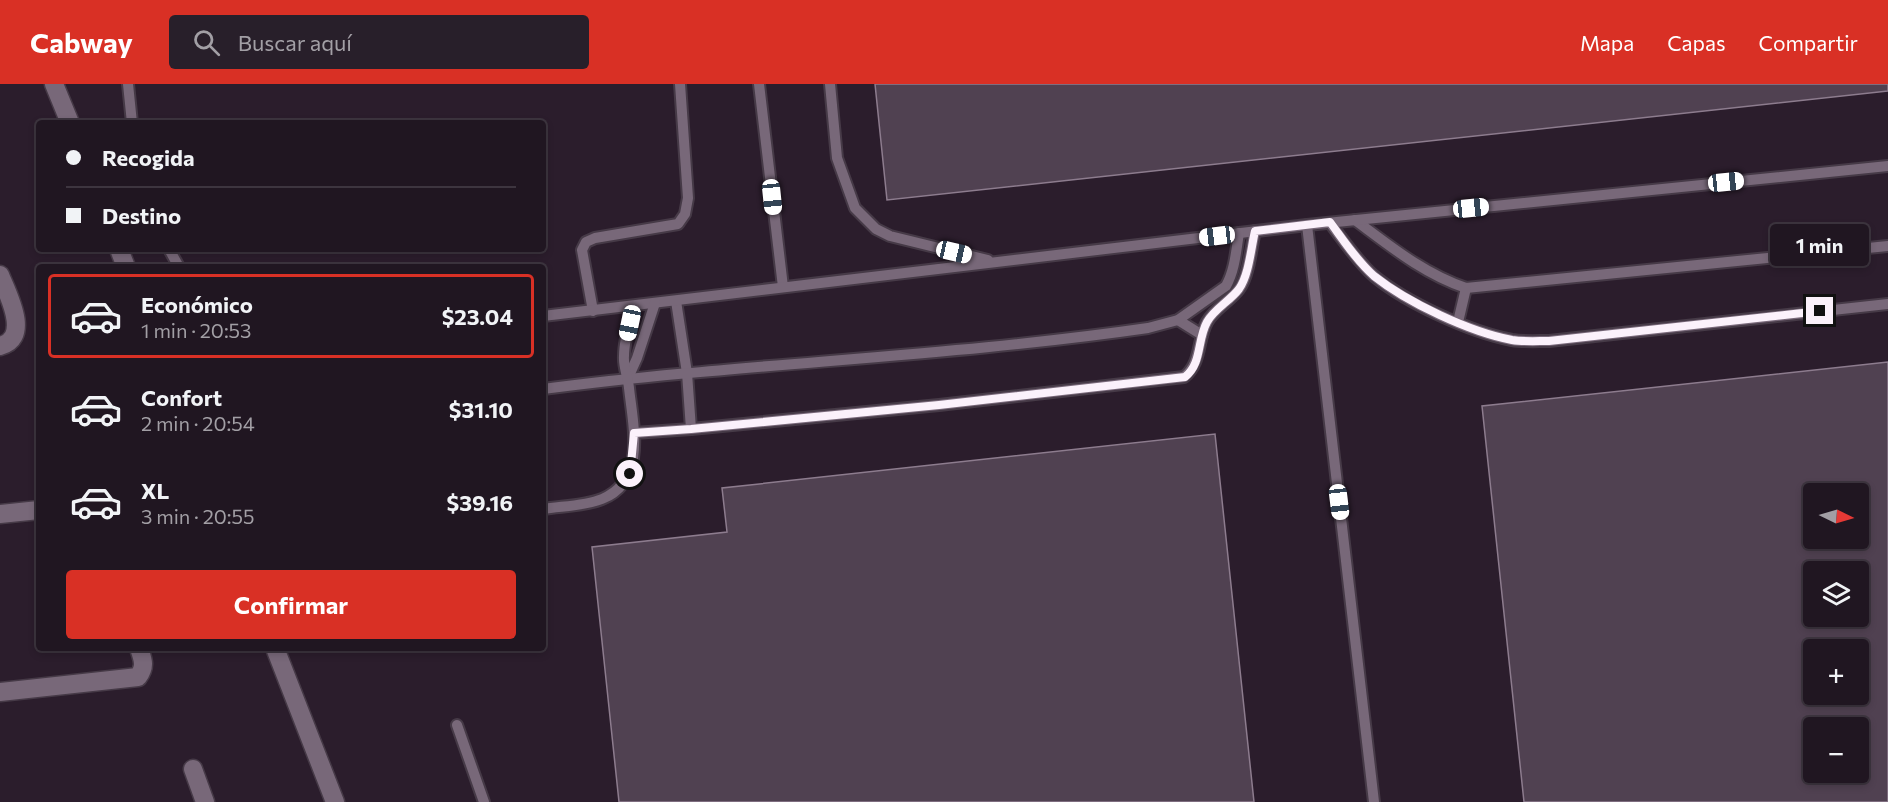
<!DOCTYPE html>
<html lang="es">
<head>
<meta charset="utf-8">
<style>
  :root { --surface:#201621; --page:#281f2a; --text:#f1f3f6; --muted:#a29fa5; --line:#3d353f; --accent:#d93025 }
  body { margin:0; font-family:Commissioner,sans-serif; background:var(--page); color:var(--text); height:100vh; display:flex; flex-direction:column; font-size:22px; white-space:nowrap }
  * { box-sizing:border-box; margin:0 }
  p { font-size:20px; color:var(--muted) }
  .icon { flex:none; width:33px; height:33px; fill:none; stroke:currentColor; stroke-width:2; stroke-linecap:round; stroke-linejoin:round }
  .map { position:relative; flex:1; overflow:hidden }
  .drawer { position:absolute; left:36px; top:180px; width:510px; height:387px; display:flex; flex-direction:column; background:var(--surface); border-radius:6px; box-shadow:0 3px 9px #0003,0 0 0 2px var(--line) }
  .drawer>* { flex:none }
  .hud { position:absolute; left:36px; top:36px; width:510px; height:132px; border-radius:6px; box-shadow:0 3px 9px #0003,0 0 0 2px var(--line); display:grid; align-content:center; height:132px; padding:0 30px; background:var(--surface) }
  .needle { width:39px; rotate:95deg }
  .buttons { position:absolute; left:1803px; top:399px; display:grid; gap:12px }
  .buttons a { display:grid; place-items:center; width:66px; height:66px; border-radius:6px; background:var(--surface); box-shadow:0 3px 9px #0003,0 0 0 2px var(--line); font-size:30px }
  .end { position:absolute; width:27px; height:27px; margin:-14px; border:8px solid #fbf1fb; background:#111; box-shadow:0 0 0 3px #111 }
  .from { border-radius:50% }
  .bubble { position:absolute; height:42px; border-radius:6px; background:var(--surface); box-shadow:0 3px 9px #0003,0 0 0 2px var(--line); font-size:20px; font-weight:700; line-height:42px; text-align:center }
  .car { position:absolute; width:18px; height:36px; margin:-18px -9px; border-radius:8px; box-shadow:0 0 4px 2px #0007; background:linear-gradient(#fff 24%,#345 0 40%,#fff 0 76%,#345 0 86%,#fff 0) }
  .hud b { display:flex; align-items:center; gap:21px; height:57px; font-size:22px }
  .hud b+b { border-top:2px solid var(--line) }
  .hud i { width:15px; height:15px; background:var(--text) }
  ul { padding:10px 0 0; list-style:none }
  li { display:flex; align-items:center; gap:18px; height:84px; margin:0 12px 9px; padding:0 18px; border:3px solid transparent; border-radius:6px }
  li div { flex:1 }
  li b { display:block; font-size:22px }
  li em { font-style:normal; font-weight:700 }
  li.active { border-color:var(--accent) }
  li>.icon { width:54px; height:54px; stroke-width:1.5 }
  .primary-button { display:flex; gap:12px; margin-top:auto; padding:12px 30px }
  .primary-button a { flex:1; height:69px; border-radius:6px; background:var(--accent); color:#fff; font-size:24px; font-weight:700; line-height:69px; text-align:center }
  header { display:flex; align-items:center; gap:36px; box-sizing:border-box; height:84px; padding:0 30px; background:var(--accent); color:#fff }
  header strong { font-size:28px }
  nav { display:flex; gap:33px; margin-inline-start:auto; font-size:21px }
  .search { width:420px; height:54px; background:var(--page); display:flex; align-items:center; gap:15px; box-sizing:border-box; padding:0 21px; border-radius:6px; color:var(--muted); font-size:22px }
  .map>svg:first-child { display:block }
  .building { fill:#504151; stroke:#8d7c8e; stroke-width:1.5; fill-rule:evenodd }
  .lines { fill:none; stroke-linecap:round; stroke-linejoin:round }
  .service-casing { stroke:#463a47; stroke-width:14 }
  .minor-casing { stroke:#463a47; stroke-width:21 }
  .tertiary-casing { stroke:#463a47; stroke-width:21 }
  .service { stroke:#786879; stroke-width:10 }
  .minor { stroke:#786879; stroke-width:18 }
  .tertiary { stroke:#786879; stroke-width:18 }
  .route { stroke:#fbf1fb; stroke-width:8 }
</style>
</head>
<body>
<header>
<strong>Cabway</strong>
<div class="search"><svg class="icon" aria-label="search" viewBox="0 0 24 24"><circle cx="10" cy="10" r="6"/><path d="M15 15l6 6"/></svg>Buscar aquí</div>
<nav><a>Mapa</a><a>Capas</a><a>Compartir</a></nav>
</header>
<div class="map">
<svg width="1888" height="718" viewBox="0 0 1888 718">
  <rect width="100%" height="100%" fill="#2b1d2c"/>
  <g class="building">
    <path d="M875 0H1888V7L887 116Z"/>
    <path d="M1888 278V718H1524L1482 322ZM1814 410H1858V454H1814ZM1814 488H1858V532H1814ZM1814 566H1858V610H1814ZM1814 644H1858V688H1814Z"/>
    <path d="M1215 350 1254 718H619L592 463 727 448 722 404Z"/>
  </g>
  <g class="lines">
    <g class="service-casing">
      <g id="service">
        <path d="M128 0 132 39"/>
        <path d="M759 0 783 203"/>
        <path d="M830 0 837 74 855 124 876 145 890 152 988 176"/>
        <path d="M1355 136C1390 162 1424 190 1466 204L1888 162"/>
        <path d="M1330 139C1344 157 1357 177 1374 192 1407 219 1470 248 1512 256 1524 258 1537 257 1549 257L1888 220"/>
        <path d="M1307 141 1374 718"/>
        <path d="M169 165 179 183"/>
        <path d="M676 217 687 289 691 345"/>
        <path d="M593 227 582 166 586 158 595 154 678 140 685 130 688 114 680 0"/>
        <path d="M543 232 1307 141 1888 82"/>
        <path d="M1178 236 1202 251"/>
        <path d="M1458 238 1466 204"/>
        <path d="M628 294 637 274 655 219"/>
        <path d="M543 305C744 279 948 273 1148 244L1178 236 1226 202C1235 186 1236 167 1239 149"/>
        <path d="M634 349 691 345 939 321 1184 293C1202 279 1197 256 1207 238 1214 225 1230 217 1239 205 1249 192 1251 164 1255 147"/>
        <path d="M543 425C562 422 585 422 602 415 647 397 633 341 629 304 628 293 623 282 624 272 624 255 630 238 634 222"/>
        <path d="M457 641 484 718"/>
      </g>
    </g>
    <g class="minor-casing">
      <g id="minor">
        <path d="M0 191C7 209 32 254 0 262"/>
        <path d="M0 430 39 426"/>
        <path d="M0 608 138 593C146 582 143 576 139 564"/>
        <path d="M193 685 205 718"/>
      </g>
    </g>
    <g class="tertiary-casing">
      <g id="tertiary">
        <path d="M54 0 70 39"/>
        <path d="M119 165 126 183"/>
        <path d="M275 564 335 718"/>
      </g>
    </g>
    <use href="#service" class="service"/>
    <use href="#minor" class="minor"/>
    <use href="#tertiary" class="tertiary"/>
  </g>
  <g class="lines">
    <path class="route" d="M630 390 634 349 691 345 939 321 1185 293C1202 280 1197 256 1207 238 1214 225 1230 217 1239 205 1249 191 1251 164 1255 147L1330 138C1344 157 1357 177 1374 192 1408 219 1470 248 1512 256 1524 258 1537 257 1549 257L1820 227"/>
  </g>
</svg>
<div class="buttons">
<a><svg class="needle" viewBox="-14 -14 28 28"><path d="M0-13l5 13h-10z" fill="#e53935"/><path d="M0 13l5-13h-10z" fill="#a29fa5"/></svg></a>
<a><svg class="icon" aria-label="layers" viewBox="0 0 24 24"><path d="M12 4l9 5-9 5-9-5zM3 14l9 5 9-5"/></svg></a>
<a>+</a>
<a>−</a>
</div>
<i class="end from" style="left:630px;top:390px"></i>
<i class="end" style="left:1820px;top:227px"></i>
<div class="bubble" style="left:1770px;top:140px;width:99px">1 min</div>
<i class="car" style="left:1726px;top:98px;rotate:84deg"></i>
<i class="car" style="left:772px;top:113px;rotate:174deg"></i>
<i class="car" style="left:1471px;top:124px;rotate:84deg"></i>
<i class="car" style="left:1217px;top:152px;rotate:263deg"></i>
<i class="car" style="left:954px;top:168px;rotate:103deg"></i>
<i class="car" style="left:630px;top:239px;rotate:192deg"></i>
<i class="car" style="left:1339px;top:418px;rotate:173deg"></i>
<div class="hud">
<b><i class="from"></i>Recogida</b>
<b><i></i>Destino</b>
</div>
<section class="drawer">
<ul>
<li class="active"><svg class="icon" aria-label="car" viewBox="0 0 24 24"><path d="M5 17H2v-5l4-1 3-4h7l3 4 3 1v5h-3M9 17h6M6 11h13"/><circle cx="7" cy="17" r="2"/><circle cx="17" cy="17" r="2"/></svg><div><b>Económico</b><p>1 min · 20:53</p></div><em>$23.04</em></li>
<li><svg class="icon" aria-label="car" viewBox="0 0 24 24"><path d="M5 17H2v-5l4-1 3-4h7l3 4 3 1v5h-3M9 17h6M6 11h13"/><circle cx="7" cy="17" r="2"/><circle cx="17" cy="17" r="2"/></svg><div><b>Confort</b><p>2 min · 20:54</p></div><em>$31.10</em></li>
<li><svg class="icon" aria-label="car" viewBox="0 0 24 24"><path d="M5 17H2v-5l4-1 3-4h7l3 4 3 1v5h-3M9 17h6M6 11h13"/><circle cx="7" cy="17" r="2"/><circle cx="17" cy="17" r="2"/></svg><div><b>XL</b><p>3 min · 20:55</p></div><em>$39.16</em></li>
</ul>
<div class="primary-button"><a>Confirmar</a></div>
</section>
</div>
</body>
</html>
